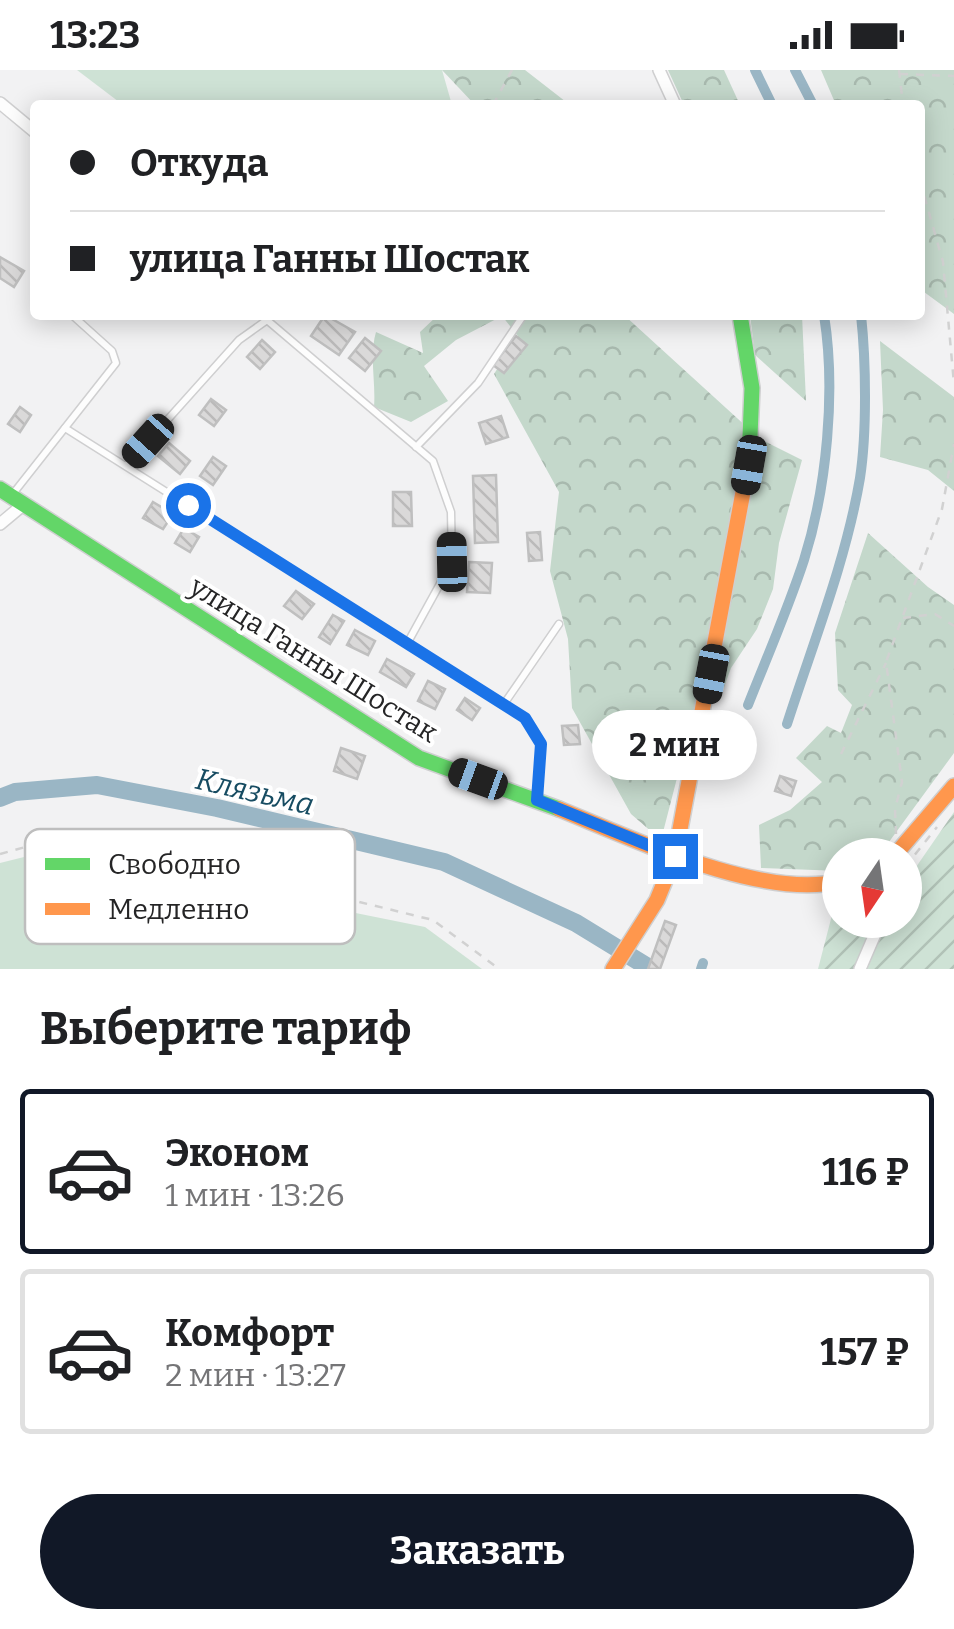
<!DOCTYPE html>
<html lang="ru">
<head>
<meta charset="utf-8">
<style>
  :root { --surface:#fff; --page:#f6f6f6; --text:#202124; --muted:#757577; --line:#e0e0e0; --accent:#111827 }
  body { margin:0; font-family:Bitter,serif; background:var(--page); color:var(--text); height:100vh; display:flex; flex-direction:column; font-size:38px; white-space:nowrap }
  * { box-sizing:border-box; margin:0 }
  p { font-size:32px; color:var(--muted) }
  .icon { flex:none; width:55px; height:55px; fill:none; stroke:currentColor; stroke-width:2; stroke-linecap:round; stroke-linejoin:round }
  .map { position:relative; height:899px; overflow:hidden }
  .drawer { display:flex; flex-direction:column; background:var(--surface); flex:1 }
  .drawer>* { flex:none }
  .top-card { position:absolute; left:30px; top:30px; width:895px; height:220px; border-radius:10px; box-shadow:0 5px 25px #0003; display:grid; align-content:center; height:220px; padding:0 40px; background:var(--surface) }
  .needle { width:65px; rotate:193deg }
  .tools { position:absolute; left:822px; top:768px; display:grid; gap:20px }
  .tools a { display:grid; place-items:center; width:100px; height:100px; border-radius:50%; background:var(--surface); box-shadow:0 5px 25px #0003; font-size:50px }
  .end { position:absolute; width:45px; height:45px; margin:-22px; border:12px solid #1a73e8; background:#fff; box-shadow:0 0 0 5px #fff }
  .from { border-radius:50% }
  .bubble { position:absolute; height:70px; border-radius:35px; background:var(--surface); box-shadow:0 5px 25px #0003; font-size:32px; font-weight:700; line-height:70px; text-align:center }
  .car { position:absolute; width:30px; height:60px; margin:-30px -15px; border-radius:12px; box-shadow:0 0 8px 2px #0007; background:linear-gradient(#222 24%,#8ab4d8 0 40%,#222 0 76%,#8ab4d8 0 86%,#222 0) }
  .top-card b { display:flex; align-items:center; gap:35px; height:95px; font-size:38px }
  .top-card b+b { border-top:2px solid var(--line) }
  .top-card i { width:25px; height:25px; background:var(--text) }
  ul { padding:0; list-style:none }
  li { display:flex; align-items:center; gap:30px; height:165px; margin:0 20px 15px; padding:0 20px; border:5px solid var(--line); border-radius:10px }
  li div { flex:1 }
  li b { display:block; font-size:38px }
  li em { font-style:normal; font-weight:700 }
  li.current { border-color:var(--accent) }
  li>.icon { width:90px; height:90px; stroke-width:1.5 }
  h2 { padding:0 40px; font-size:45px; line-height:120px }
  .primary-button { display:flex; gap:20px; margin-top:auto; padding:20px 40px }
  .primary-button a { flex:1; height:115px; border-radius:60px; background:var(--accent); color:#fff; font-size:40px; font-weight:700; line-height:115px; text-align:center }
  .status { display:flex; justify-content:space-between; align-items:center; height:70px; padding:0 50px; background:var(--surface); direction:ltr }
  .status svg { height:28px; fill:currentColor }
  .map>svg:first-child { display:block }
  .green { fill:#cee2d5 }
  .forest { fill:url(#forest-crowns) }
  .garden { fill:url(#garden-furrows) }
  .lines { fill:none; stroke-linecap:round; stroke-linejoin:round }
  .canal { stroke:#9ab6c5; stroke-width:10 }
  .river { stroke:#9ab6c5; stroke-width:18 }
  .building { fill:url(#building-back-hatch); stroke:#bfbfbf; stroke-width:2.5 }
  .lane-casing { stroke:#cfcfd0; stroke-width:9 }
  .street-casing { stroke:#cfcfd0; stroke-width:14 }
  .fast-casing { stroke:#cfcfd0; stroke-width:18 }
  .slow-casing { stroke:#cfcfd0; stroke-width:18 }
  .path { stroke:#d1d1d1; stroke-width:2.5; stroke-dasharray:8 8; stroke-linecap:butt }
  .lane { stroke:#fdfdfd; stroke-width:6 }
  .street { stroke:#fdfdfd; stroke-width:11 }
  .fast { stroke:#63d668; stroke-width:15 }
  .slow { stroke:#ff974d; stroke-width:15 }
  .route { stroke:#1a73e8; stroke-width:12 }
  .labels { text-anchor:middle; stroke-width:8; stroke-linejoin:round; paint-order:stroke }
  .street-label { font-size:28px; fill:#252526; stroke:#fff }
  .water-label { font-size:30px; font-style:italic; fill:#174c62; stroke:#fff }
  .key { fill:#fff; stroke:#bebebe; stroke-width:2.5 }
  .key-label { font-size:28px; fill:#252526 }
</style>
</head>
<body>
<div class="status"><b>13:23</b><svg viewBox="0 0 49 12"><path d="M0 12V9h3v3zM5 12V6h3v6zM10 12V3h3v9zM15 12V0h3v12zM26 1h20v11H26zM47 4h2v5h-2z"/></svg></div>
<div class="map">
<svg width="954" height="899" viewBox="0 0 954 899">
  <defs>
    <pattern id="forest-crowns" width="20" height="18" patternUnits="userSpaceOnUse" patternTransform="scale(2.5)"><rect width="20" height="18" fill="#c4d8cb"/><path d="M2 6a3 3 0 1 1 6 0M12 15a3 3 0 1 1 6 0" fill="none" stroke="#a8b9ae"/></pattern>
    <pattern id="garden-furrows" width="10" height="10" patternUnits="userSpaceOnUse" patternTransform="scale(2.5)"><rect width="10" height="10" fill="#cee2d5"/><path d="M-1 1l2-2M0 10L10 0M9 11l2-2" fill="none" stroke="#b1c2b7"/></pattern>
    <pattern id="building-back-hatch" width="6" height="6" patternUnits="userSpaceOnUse" patternTransform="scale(2.5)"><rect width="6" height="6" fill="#dad9d9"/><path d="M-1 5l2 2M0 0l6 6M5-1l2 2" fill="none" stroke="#bbbaba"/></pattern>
  </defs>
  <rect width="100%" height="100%" fill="#f2f2f3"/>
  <g class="green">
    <path d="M77 0H442L452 35H123Z"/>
    <path d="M48 781 425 857 482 899H0V793Z"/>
  </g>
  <g class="forest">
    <path d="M442 0H525L570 35H475Z"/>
    <path d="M668 0H724L740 35H684Z"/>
    <path d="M821 0H954V244L920 219V35H836Z"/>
    <path d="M438 245H624L760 369 802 390 779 473 773 519 757 559 731 598 720 628 699 623 661 770 631 744 572 638 568 569 550 501 559 422 494 304 518 266 502 246 456 270 424 296 448 331 411 352 374 337C376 312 369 286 376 262L423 283 420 262Z"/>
    <path d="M750 245H802L806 331 755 285Z"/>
    <path d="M880 271 954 327V421L928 400 880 387 883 340Z"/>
    <path d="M868 463 928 517 954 535V683L886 776 870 785H840V801L761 798 759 755 790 740 822 712 796 688 827 656 841 663 852 635 838 620 835 563Z"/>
  </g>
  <path class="garden" d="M954 742V899H818L832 845 840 842V850H905V813Z"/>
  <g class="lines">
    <g class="canal">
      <path d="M755 0 772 35"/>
      <path d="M795 0 813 35"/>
      <path d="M748 635C767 587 788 539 804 490 827 417 836 320 824 245"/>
      <path d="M787 654C813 573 846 491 860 408 867 362 866 291 861 245"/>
      <path d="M701 899 703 893"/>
    </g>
    <path class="river" d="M0 728 15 722 97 715 217 738 444 792 576 853 651 899"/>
  </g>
  <g class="building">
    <path d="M0 187 24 201 14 217 0 208Z"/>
    <path d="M325 245 355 262 339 285 311 266Z"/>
    <path d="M516 266 527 275 504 303 493 295Z"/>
    <path d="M365 268 381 281 365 301 349 288Z"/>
    <path d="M262 270 275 282 260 299 247 287Z"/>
    <path d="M211 329 226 340 214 356 199 345Z"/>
    <path d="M20 337 31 345 20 362 8 354Z"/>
    <path d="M501 346 508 367 486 374 479 353Z"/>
    <path d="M169 373 190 391 180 404 158 386Z"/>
    <path d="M213 387 226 396 213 415 200 406Z"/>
    <path d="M496 405 498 472 475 473 473 406Z"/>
    <path d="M393 422H411L412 456H393Z"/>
    <path d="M153 432 173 444 163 459 143 448Z"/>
    <path d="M184 458 199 467 190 482 175 473Z"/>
    <path d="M540 462 542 490 529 491 527 463Z"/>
    <path d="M469 492 492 493 490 523 467 522Z"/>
    <path d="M296 521 314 534 302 549 284 536Z"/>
    <path d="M333 545 344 551 330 574 319 567Z"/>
    <path d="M355 560 375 571 368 585 347 575Z"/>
    <path d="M387 589 414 604 406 617 380 602Z"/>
    <path d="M428 611 445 619 435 639 418 631Z"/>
    <path d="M465 628 480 638 472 650 457 640Z"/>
    <path d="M578 655 580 674 564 675 562 656Z"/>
    <path d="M341 678 365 686 357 709 334 701Z"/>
    <path d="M780 706 796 711 791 726 775 721Z"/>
    <path d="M665 851 676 855 660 899H648Z"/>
  </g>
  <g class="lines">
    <g class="lane-casing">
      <g id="lane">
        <path d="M65 358 525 648 541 674 538 728"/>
        <path d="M416 377 478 313 523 246"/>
        <path d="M126 396 239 270 267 250 433 391 451 442 452 492 408 572"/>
        <path d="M12 425 116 293 112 281 72 245"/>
        <path d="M504 634 559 554"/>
      </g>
    </g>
    <g class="street-casing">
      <g id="street">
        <path d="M659 0 675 35"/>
        <path d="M0 33 35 62"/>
        <path d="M0 454 24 434"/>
        <path d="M860 899 881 850"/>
      </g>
    </g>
    <g class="fast-casing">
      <g id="fast">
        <path d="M740 245 752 318 749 390"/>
        <path d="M0 419 419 688 559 739"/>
      </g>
    </g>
    <g class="slow-casing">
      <g id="slow">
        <path d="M559 739C631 768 765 831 840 811"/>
        <path d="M895 785 954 716"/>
        <path d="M613 899 657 830 675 786 749 390"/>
      </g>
    </g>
    <g class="path">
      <path d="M899 0 903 35"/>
      <path d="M900 4 954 6"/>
      <path d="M493 35 512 0"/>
      <path d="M920 111 943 192 954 314"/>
      <path d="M903 548 935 544 954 556"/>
      <path d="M841 684 886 593"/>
      <path d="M896 764 895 739 902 712 886 592 942 439 954 374"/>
      <path d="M0 784 51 770 143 779 433 850 499 899"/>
      <path d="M905 797 937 757"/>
    </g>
    <use href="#lane" class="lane"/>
    <use href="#street" class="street"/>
    <use href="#fast" class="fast"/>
    <use href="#slow" class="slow"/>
  </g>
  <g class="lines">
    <path class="route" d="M188 435 525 648 541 674 537 730 675 786"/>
  </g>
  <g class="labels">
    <g class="street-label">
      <text transform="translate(314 589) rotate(32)" y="10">улица Ганны Шостак</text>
    </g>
    <g class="water-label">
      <text transform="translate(255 722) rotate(13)" y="10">Клязьма</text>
    </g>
  </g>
  <rect x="25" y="759" width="330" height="115" rx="15" class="key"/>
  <rect x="45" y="788" width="45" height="12" fill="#63d668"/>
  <rect x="45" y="833" width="45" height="12" fill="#ff974d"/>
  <g class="key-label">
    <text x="108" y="804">Свободно</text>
    <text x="108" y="849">Медленно</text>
  </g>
</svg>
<div class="tools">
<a><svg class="needle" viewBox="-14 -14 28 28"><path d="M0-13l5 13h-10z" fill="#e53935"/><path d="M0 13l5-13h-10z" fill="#757577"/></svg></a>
</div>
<i class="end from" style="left:188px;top:435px"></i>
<i class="end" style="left:675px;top:786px"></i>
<div class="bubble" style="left:592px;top:640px;width:165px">2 мин</div>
<i class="car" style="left:148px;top:371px;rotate:222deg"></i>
<i class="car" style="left:749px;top:395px;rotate:190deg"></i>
<i class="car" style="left:452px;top:492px;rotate:359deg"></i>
<i class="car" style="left:711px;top:604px;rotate:191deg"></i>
<i class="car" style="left:478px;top:709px;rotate:290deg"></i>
<div class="top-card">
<b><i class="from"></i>Откуда</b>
<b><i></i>улица Ганны Шостак</b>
</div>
</div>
<section class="drawer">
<h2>Выберите тариф</h2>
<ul>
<li class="current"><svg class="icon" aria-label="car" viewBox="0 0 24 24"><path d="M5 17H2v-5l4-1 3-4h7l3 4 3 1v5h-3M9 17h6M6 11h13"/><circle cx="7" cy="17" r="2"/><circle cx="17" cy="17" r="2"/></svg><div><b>Эконом</b><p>1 мин · 13:26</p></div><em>116 ₽</em></li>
<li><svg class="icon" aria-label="car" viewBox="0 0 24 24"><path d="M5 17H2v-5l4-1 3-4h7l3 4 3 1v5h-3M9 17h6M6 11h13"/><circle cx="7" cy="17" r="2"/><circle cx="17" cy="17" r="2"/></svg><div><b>Комфорт</b><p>2 мин · 13:27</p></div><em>157 ₽</em></li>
</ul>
<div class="primary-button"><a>Заказать</a></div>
</section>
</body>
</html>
